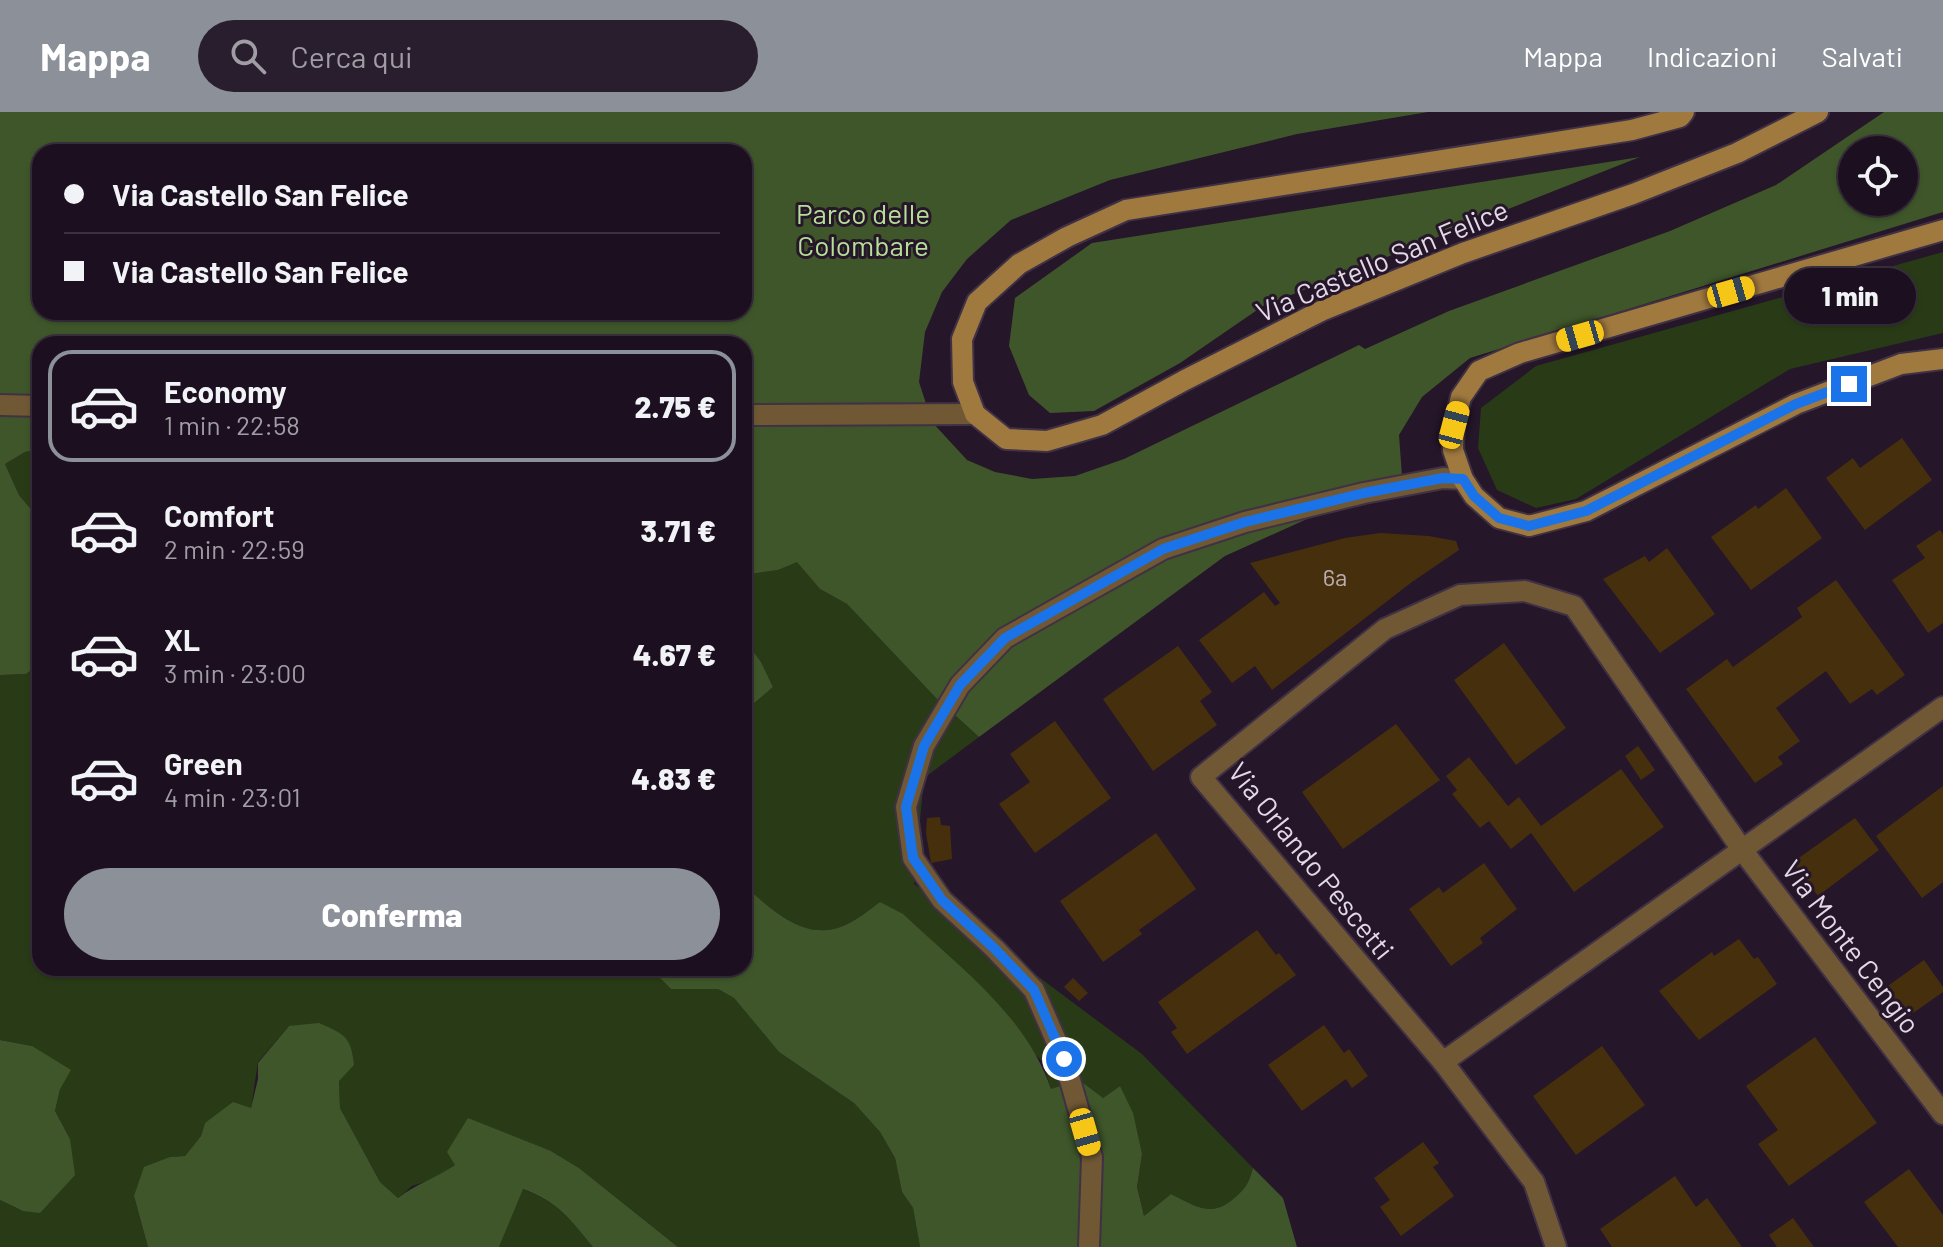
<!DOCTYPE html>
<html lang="it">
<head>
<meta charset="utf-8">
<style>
  :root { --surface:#1c1020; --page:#291e2d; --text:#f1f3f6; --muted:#a09da5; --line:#3a303e; --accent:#8c9099 }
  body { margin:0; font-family:Barlow,sans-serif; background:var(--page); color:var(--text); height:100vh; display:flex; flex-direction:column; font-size:30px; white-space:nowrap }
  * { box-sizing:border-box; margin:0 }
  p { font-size:26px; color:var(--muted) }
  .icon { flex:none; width:44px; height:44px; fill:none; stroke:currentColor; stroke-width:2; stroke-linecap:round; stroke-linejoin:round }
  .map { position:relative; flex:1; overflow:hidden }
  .sheet { position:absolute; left:32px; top:224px; width:720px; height:640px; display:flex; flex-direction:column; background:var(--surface); border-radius:24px; box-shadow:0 2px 6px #0004,0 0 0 2px var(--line) }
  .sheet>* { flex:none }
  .guide { position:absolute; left:32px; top:32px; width:720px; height:176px; border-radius:24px; box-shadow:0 2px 6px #0004,0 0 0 2px var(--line); display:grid; align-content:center; height:176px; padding:0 32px; background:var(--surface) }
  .buttons { position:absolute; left:1838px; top:24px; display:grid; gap:16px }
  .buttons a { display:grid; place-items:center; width:80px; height:80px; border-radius:50%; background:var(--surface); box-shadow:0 2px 6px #0004,0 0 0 2px var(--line); font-size:40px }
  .end { position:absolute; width:36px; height:36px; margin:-18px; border:10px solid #1a73e8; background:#fff; box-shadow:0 0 0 4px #fff }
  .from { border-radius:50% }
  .bubble { position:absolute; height:56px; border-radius:28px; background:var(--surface); box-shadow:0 2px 6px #0004,0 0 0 2px var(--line); font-size:26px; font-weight:800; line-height:56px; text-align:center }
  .car { position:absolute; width:24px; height:48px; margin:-24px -12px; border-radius:10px; box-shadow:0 0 6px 2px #0007; background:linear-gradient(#f5c518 24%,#345 0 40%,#f5c518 0 76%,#345 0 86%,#f5c518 0) }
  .guide b { display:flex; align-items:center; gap:28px; height:76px; font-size:30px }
  .guide b+b { border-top:2px solid var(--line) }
  .guide i { width:20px; height:20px; background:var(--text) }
  ul { padding:14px 0 0; list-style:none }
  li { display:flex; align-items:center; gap:24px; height:112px; margin:0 16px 12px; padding:0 16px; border:4px solid transparent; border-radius:24px }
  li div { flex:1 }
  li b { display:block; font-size:30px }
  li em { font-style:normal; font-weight:800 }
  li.current { border-color:var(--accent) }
  li>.icon { width:72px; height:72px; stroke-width:1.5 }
  .action { display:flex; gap:16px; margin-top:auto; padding:16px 32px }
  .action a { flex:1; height:92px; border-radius:48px; background:var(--accent); color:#fff; font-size:32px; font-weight:800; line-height:92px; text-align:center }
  header { display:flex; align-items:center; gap:48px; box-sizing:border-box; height:112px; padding:0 40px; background:var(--accent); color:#fff }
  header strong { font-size:38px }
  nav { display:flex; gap:44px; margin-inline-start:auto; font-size:28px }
  .search { width:560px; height:72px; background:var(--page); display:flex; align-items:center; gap:20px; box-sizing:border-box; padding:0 28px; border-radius:44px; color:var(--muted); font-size:30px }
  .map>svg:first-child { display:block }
  .green { fill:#283b16 }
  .forest { fill:#3f562a; fill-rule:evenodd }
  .building { fill:#462f0d }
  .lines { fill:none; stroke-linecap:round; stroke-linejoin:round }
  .lane-casing { stroke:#403144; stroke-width:24 }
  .street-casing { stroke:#403144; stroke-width:24 }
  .secondary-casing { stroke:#403144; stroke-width:24 }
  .lane { stroke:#705835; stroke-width:20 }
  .street { stroke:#705835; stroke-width:20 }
  .secondary { stroke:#a0793f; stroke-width:20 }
  .route { stroke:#1a73e8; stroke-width:10 }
  .labels { text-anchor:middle; stroke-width:6; stroke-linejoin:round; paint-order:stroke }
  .number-label { font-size:24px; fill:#bcaeb0 }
  .park-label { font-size:28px; fill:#b7de97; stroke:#25162a }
  .street-label { font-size:28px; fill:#e3d9e7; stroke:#25162a }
</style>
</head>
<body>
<header>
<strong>Mappa</strong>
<div class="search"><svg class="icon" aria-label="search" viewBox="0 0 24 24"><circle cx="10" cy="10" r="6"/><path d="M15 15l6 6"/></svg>Cerca qui</div>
<nav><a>Mappa</a><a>Indicazioni</a><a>Salvati</a></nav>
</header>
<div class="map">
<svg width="1943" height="1135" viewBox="0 0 1943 1135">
  <rect width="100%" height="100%" fill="#25162a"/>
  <g class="green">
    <path d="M1943 140V221L1790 257 1576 387 1536 396 1497 378 1478 336 1481 296 1536 254Z"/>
    <path d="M40 337V408L19 383 5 352 25 340Z"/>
    <path d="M797 449 820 477 847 492 936 586 979 625 924 666 914 772 1142 942 1253 1056C1248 1073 1246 1076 1232 1088 1210 1106 1193 1093 1171 1082L1144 1104 1137 1075 1142 1042 1120 974 1103 986 1051 977 1042 949 880 790C869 798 856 809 843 814 804 830 771 797 744 773V600L773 575 761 550 744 527V463L778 458Z"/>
    <path d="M40 552V856H650L671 877H718L734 886 779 940 854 991 880 1020 895 1046 902 1080 913 1096 920 1135H678L579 1056 551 1039 455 1053 434 1067 412 1074 398 1086 380 1070 340 996 339 968 354 953 289 914 258 950 251 997 205 1011 201 1024 185 1044 170 1045 134 1084 148 1135H0V1088L23 1099 70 1027 55 999 60 977 32 934 0 928V563L26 562Z"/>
    <path d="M522 1077C558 1090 569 1106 593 1135H499Z"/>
  </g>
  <g class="forest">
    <path d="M0 0H1428L1297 22 1110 68 1011 108 967 147 942 180 925 220 919 270 932 310 967 348 995 360 1032 367 1075 364 1124 347 1359 233 1365 237 1449 199 1670 119 1776 73 1884 0H1943V100L1470 246 1422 285 1399 323 1402 364 1225 444 979 625 936 586 847 492 820 477 797 450 778 458 744 463V232H40V337L25 340 5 352 19 383 40 408V552L26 562 0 563ZM1852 38H1904V90H1852ZM40 40H744V200H40Z"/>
    <path d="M1640 45 1263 194 1180 251 1094 299 1050 301 1029 283 1009 234 1015 186 1092 131Z"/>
    <path d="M744 527 761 550 773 575 744 600Z"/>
    <path d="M744 773C771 797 804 830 843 814 856 809 869 798 880 790L903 802C958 854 1026 903 1051 977L1079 968 1103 986 1120 974 1133 1001 1142 1042 1137 1075 1144 1104 1171 1082C1193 1093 1210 1106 1232 1088 1246 1076 1248 1073 1253 1056L1283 1086 1297 1135H920L913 1096 902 1080 895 1046 880 1020 854 991 779 940 734 886 718 877H671L650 856H744Z"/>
    <path d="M319 911C344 922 351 924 354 953L339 969 340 996 380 1070 398 1086C416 1072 436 1066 455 1053L447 1040 468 1006 551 1039 579 1056 678 1135H593C569 1106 558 1090 523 1077L499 1135H148L134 1084 144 1055 170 1045 185 1044 201 1024 205 1011 233 990 251 996 258 967V951L289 914Z"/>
    <path d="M0 928 32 934 71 958 60 977 55 999 70 1027 75 1063 40 1101 23 1099 0 1088Z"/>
  </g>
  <g class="building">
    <path d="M1902 326 1932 368 1865 418 1826 366 1853 346 1860 356Z"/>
    <path d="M1786 376 1822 426 1751 478 1711 425 1756 393 1758 397Z"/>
    <path d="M1940 418 1943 422V511L1928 521 1892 468 1925 446 1916 434Z"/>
    <path d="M1380 421 1429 424 1456 429 1459 438 1412 470 1272 578 1255 554 1232 571 1199 528 1264 480 1275 494 1280 491 1250 451 1345 426Z"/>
    <path d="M1667 436 1715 502 1660 541 1603 467 1645 444 1649 450Z"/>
    <path d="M1836 468 1905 563 1877 583 1872 577 1850 592 1826 559 1776 596 1800 629 1778 645 1783 652 1755 671 1686 577 1727 547 1733 555 1802 505 1797 496Z"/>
    <path d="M1504 531 1566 616 1516 653 1454 568Z"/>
    <path d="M1178 534 1212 580 1200 589 1217 613 1153 659 1103 587Z"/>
    <path d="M1055 609 1111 686 1035 741 999 692 1030 670 1010 642Z"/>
    <path d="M1396 612 1440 668 1343 737 1302 680Z"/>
    <path d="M1638 634 1655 658 1641 668 1625 644Z"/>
    <path d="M1469 645 1508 694 1519 685 1541 714 1621 657 1664 715 1574 780 1531 721 1511 737 1489 709 1480 716 1452 682 1457 678 1446 664Z"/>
    <path d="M1943 674V770L1922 786 1876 724Z"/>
    <path d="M940 705 941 713 950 714 952 747 931 751 926 721 927 706Z"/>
    <path d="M1855 706 1879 738 1818 784 1793 750Z"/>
    <path d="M1156 721 1196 777 1139 818 1142 822 1103 850 1060 789Z"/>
    <path d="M1484 751 1517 797 1480 826 1483 831 1451 854 1409 797 1439 775 1443 781Z"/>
    <path d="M1257 818 1276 843 1279 841 1296 863 1187 942 1171 920 1177 916 1158 890Z"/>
    <path d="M1739 827 1754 847 1758 845 1777 872 1699 928 1659 879 1712 840 1714 844Z"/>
    <path d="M1924 848 1943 875V880L1906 906 1885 876Z"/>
    <path d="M1073 866 1088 881 1079 889 1064 875Z"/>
    <path d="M1324 913 1344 941 1349 937 1368 964 1352 976 1346 967 1302 999 1268 953Z"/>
    <path d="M1815 925 1877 1011 1789 1074 1758 1032 1778 1018 1746 974Z"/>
    <path d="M1602 934 1645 993 1576 1043 1533 984Z"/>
    <path d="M1423 1030 1439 1051 1433 1055 1454 1084 1401 1124 1380 1095 1390 1088 1374 1066Z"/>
    <path d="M1909 1057 1943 1103V1135H1898L1864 1090Z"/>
    <path d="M1675 1064 1696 1095 1707 1086 1742 1135H1612L1600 1117Z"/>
    <path d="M1793 1106 1814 1135H1777L1769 1123Z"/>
  </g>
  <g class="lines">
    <g class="lane-casing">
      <g id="lane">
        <path d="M0 293 40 294"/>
        <path d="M744 303 975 302"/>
      </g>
    </g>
    <g class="street-casing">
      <g id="street">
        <path d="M1443 950 1943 595"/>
        <path d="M1089 1135 1092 1045 1064 947 1034 878 995 837 942 788 913 746 906 695 924 634 960 573 1005 526 1163 437 1245 410 1364 381 1443 366 1463 367"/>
        <path d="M1556 1135 1534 1070 1443 950 1201 665 1385 517 1460 483 1525 479 1574 494 1743 739 1943 1002"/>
      </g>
    </g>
    <g class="secondary-casing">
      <g id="secondary">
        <path d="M1684 0 1680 5 1632 18 1126 98 1067 125 1019 152 977 190 962 227 963 270 975 302 1006 327 1047 329 1102 313 1185 268 1321 199 1463 141 1633 82 1737 41 1818 0"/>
        <path d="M1943 118 1520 241 1479 259 1461 285 1454 313 1453 338 1463 367 1474 384 1499 406 1529 414 1586 399 1796 292 1901 252 1943 247"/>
      </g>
    </g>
    <use href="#lane" class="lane"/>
    <use href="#street" class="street"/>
    <use href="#secondary" class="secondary"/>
  </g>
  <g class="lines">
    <path class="route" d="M1064 947 1034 878 995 837 942 788 913 746 906 695 924 634 960 573 1005 526 1163 437 1245 410 1364 381 1443 366 1463 367 1474 384 1499 406 1529 414 1586 399 1796 292 1849 272"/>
  </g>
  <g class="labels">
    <g class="number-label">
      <text x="1335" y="474">6a</text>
    </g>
    <g class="park-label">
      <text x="863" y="112">Parco delle<tspan x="863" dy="32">Colombare</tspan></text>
    </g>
    <g class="street-label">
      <text transform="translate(1382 149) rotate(-23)" y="10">Via Castello San Felice</text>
      <text transform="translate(1311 749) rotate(51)" y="10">Via Orlando Pescetti</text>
      <text transform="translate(1851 835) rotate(53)" y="10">Via Monte Cengio</text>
    </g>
  </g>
</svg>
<div class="buttons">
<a><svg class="icon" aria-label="locate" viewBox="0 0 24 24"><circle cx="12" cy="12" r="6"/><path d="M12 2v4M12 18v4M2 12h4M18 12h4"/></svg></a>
</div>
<i class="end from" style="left:1064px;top:947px"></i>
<i class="end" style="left:1849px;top:272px"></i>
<div class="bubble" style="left:1784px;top:156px;width:132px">1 min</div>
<i class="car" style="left:1731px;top:180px;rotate:74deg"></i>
<i class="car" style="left:1580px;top:224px;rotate:254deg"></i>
<i class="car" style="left:1454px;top:313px;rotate:15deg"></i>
<i class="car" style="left:1085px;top:1020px;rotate:164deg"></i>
<div class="guide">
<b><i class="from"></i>Via Castello San Felice</b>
<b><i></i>Via Castello San Felice</b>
</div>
<section class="sheet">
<ul>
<li class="current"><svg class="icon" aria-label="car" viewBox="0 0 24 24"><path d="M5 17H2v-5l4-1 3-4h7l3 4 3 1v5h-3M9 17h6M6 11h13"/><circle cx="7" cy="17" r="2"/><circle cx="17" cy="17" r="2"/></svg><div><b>Economy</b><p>1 min · 22:58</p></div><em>2.75 €</em></li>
<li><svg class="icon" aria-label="car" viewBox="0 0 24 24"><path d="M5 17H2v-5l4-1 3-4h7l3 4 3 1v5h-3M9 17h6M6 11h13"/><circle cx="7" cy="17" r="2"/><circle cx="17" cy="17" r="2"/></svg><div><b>Comfort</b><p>2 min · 22:59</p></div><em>3.71 €</em></li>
<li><svg class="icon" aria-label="car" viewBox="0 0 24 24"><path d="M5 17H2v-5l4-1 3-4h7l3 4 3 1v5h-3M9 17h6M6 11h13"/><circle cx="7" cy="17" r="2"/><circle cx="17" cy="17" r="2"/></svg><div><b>XL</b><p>3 min · 23:00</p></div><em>4.67 €</em></li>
<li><svg class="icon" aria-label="car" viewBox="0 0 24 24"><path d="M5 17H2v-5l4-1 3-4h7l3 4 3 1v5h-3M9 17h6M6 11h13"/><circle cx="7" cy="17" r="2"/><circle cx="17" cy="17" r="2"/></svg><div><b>Green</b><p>4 min · 23:01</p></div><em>4.83 €</em></li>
</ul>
<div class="action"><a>Conferma</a></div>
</section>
</div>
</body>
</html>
